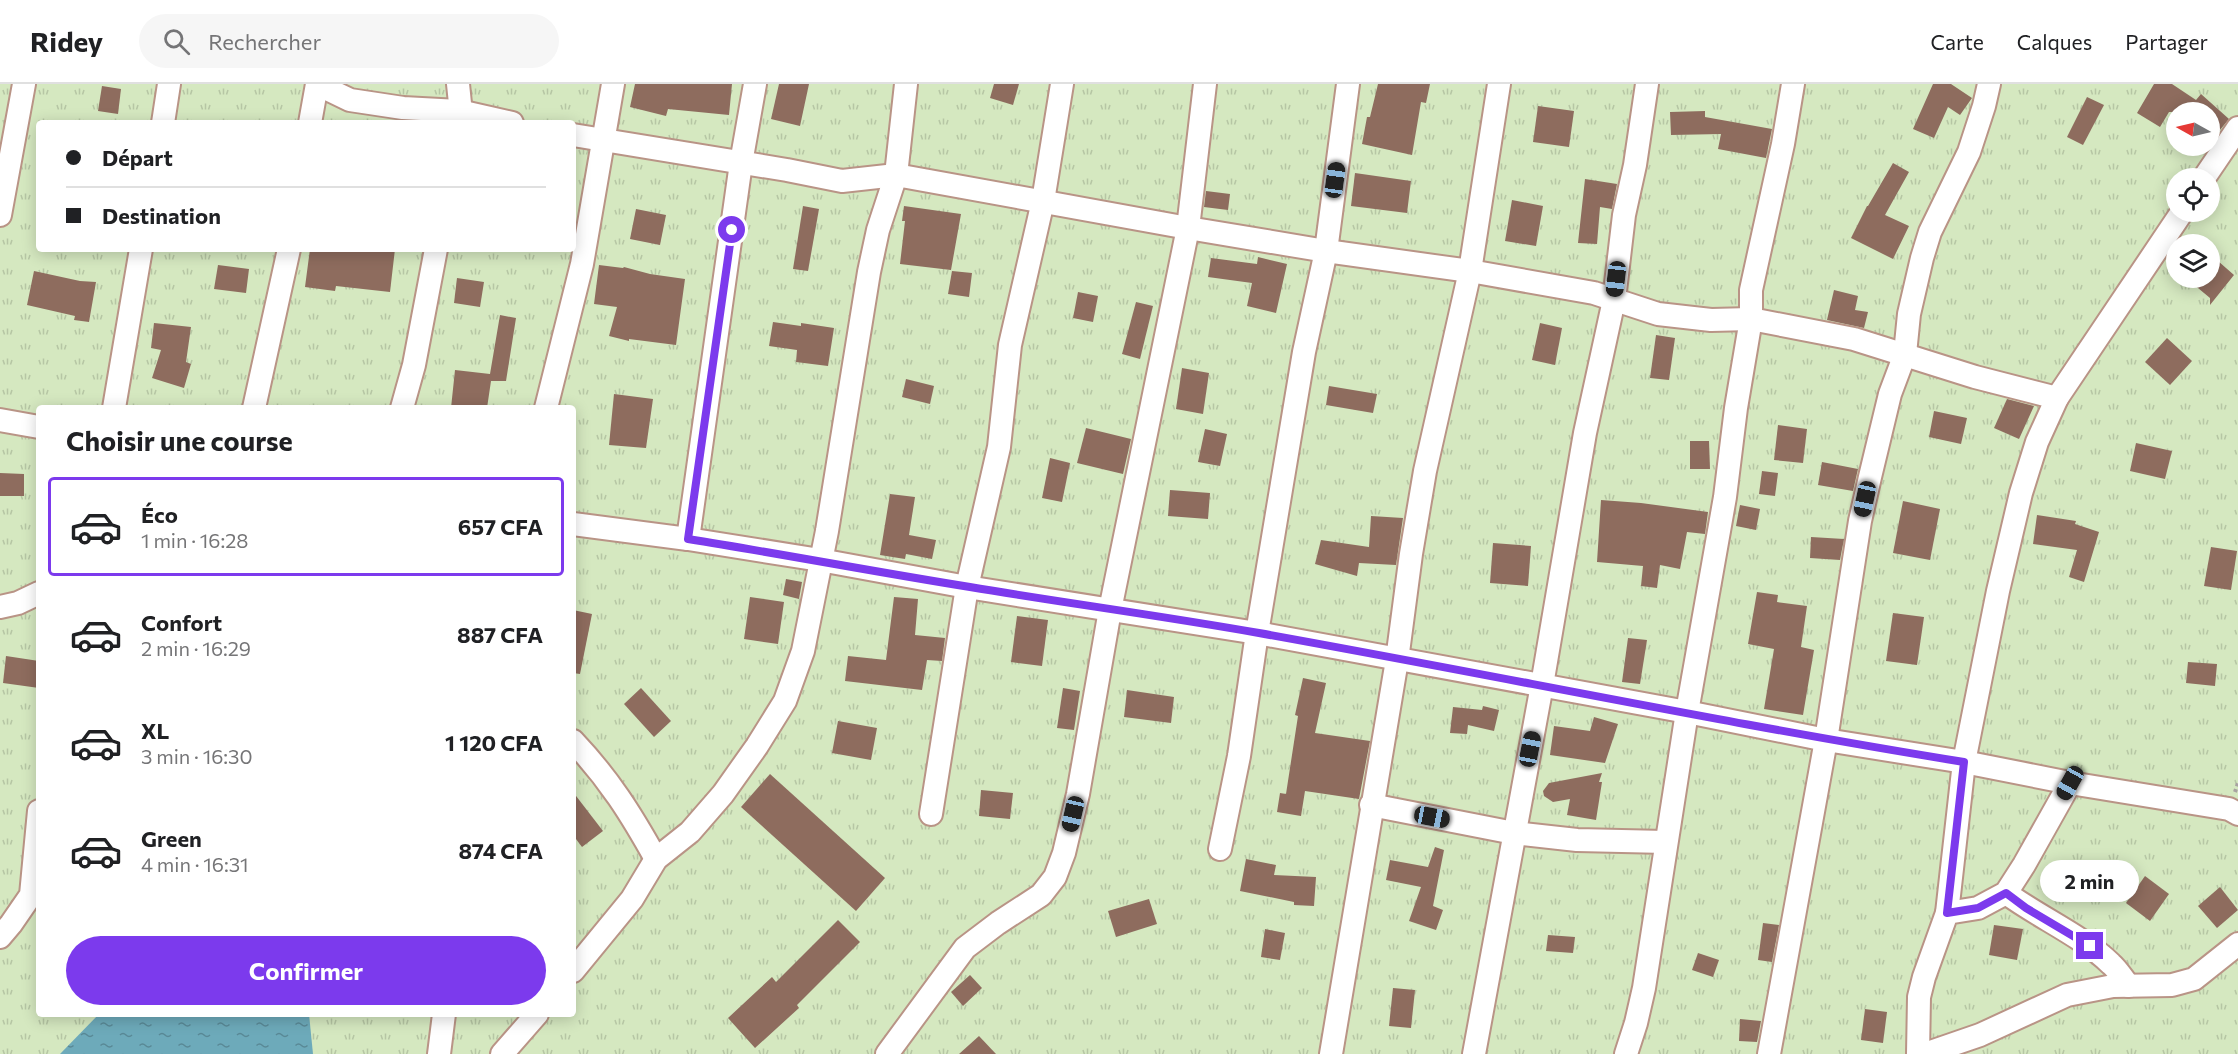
<!DOCTYPE html>
<html lang="fr">
<head>
<meta charset="utf-8">
<style>
  :root { --surface:#fff; --page:#f6f6f6; --text:#202124; --muted:#757577; --line:#e0e0e0; --accent:#7c3aed }
  body { margin:0; font-family:Commissioner,sans-serif; background:var(--page); color:var(--text); height:100vh; display:flex; flex-direction:column; font-size:22px; white-space:nowrap }
  * { box-sizing:border-box; margin:0 }
  p { font-size:20px; color:var(--muted) }
  .icon { flex:none; width:33px; height:33px; fill:none; stroke:currentColor; stroke-width:2; stroke-linecap:round; stroke-linejoin:round }
  .map { position:relative; flex:1; overflow:hidden }
  .details { position:absolute; left:36px; top:321px; width:540px; height:612px; display:flex; flex-direction:column; background:var(--surface); border-radius:6px; box-shadow:0 3px 15px #0003 }
  .details>* { flex:none }
  .banner { position:absolute; left:36px; top:36px; width:540px; height:132px; border-radius:6px; box-shadow:0 3px 15px #0003; display:grid; align-content:center; height:132px; padding:0 30px; background:var(--surface) }
  .needle { width:39px; rotate:278deg }
  .fabs { position:absolute; left:2166px; top:18px; display:grid; gap:12px }
  .fabs a { display:grid; place-items:center; width:54px; height:54px; border-radius:50%; background:var(--surface); box-shadow:0 3px 15px #0003; font-size:30px }
  .end { position:absolute; width:27px; height:27px; margin:-14px; border:8px solid #7c3aed; background:#fff; box-shadow:0 0 0 3px #fff }
  .from { border-radius:50% }
  .bubble { position:absolute; height:42px; border-radius:21px; background:var(--surface); box-shadow:0 3px 15px #0003; font-size:20px; font-weight:700; line-height:42px; text-align:center }
  .car { position:absolute; width:18px; height:36px; margin:-18px -9px; border-radius:8px; box-shadow:0 0 4px 2px #0007; background:linear-gradient(#222 24%,#8ab4d8 0 40%,#222 0 76%,#8ab4d8 0 86%,#222 0) }
  .banner b { display:flex; align-items:center; gap:21px; height:57px; font-size:22px }
  .banner b+b { border-top:2px solid var(--line) }
  .banner i { width:15px; height:15px; background:var(--text) }
  ul { padding:0; list-style:none }
  li { display:flex; align-items:center; gap:18px; height:99px; margin:0 12px 9px; padding:0 18px; border:3px solid transparent; border-radius:6px }
  li div { flex:1 }
  li b { display:block; font-size:22px }
  li em { font-style:normal; font-weight:700 }
  li.active { border-color:var(--accent) }
  li>.icon { width:54px; height:54px; stroke-width:1.5 }
  h2 { padding:0 30px; font-size:27px; line-height:72px }
  .action { display:flex; gap:12px; margin-top:auto; padding:12px 30px }
  .action a { flex:1; height:69px; border-radius:36px; background:var(--accent); color:#fff; font-size:24px; font-weight:700; line-height:69px; text-align:center }
  header { display:flex; align-items:center; gap:36px; box-sizing:border-box; height:84px; padding:0 30px; background:var(--surface); border-bottom:2px solid var(--line) }
  header strong { font-size:28px }
  nav { display:flex; gap:33px; margin-inline-start:auto; font-size:21px }
  .search { width:420px; height:54px; background:var(--page); display:flex; align-items:center; gap:15px; box-sizing:border-box; padding:0 21px; border-radius:33px; color:var(--muted); font-size:22px }
  .map>svg:first-child { display:block }
  .grass { fill:url(#grass-tufts); fill-rule:evenodd }
  .water { fill:url(#water-ripples) }
  .building { fill:#8e6c5e }
  .lines { fill:none; stroke-linecap:round; stroke-linejoin:round }
  .street-casing { stroke:#b99486; stroke-width:26 }
  .path { stroke:#a8a3a1; stroke-width:4; stroke-dasharray:3 3; stroke-linecap:butt }
  .street { stroke:#fff; stroke-width:22 }
  .route { stroke:#7c3aed; stroke-width:8 }
</style>
</head>
<body>
<header>
<strong>Ridey</strong>
<div class="search"><svg class="icon" aria-label="search" viewBox="0 0 24 24"><circle cx="10" cy="10" r="6"/><path d="M15 15l6 6"/></svg>Rechercher</div>
<nav><a>Carte</a><a>Calques</a><a>Partager</a></nav>
</header>
<div class="map">
<svg width="2238" height="970" viewBox="0 0 2238 970">
  <defs>
    <pattern id="grass-tufts" width="24" height="20" patternUnits="userSpaceOnUse" patternTransform="scale(1.5)"><rect width="24" height="20" fill="#d5e8c0"/><path d="M3 7l-1-3M5 7V3M7 7l1-3M15 17l-1-3M17 17v-4M19 17l1-3" fill="none" stroke="#b6c6a4"/></pattern>
    <pattern id="water-ripples" width="26" height="14" patternUnits="userSpaceOnUse" patternTransform="scale(1.5)"><rect width="26" height="14" fill="#6daaba"/><path d="M2 4q2-2 4 0t4 0M15 11q2-2 4 0t4 0" fill="none" stroke="#598996"/></pattern>
  </defs>
  <rect width="100%" height="100%" fill="#fcfcfc"/>
  <path class="grass" d="M0 0H2238V970H0ZM2176 28H2210V62H2176ZM39 39H573V165H39ZM2176 94H2210V128H2176ZM2176 160H2210V194H2176ZM39 324H573V930H39Z"/>
  <path class="water" d="M99 930H309L313 970H60Z"/>
  <g class="building">
    <path d="M635 0H732L729 31 668 25 666 32 630 23Z"/>
    <path d="M779 0H809L800 42 771 35Z"/>
    <path d="M994 0H1019L1013 21 990 14Z"/>
    <path d="M1378 0H1430L1426 19 1421 18 1412 71 1362 60 1367 33H1370Z"/>
    <path d="M1933 0H1951L1972 14 1960 31 1948 23 1934 54 1913 45Z"/>
    <path d="M2154 0H2172L2196 16 2201 10 2229 35 2210 58V28H2169L2160 43 2137 29Z"/>
    <path d="M102 2 121 5 118 30 98 27Z"/>
    <path d="M2087 13 2104 21 2083 61 2067 53Z"/>
    <path d="M1538 22 1574 27 1569 63 1533 58Z"/>
    <path d="M1705 27V33L1772 45 1766 74 1718 65 1721 50 1671 51 1670 28Z"/>
    <path d="M1893 79 1909 88 1885 131 1909 142 1893 175 1851 154 1867 122H1868Z"/>
    <path d="M1355 89 1411 97 1407 129 1351 122Z"/>
    <path d="M1585 95 1617 100 1612 125 1600 123 1597 160 1578 159Z"/>
    <path d="M1206 107 1230 110 1228 126 1204 123Z"/>
    <path d="M1512 116 1543 122 1536 162 1505 157Z"/>
    <path d="M803 122 819 125 808 187 793 185Z"/>
    <path d="M904 122 961 130 951 186 900 180 905 137H902Z"/>
    <path d="M636 125 666 131 660 161 630 155Z"/>
    <path d="M310 165H395L390 208 336 202 335 207 305 203Z"/>
    <path d="M2210 170 2234 191 2210 221V214L2186 194H2210Z"/>
    <path d="M1258 173 1287 180 1276 229 1247 222 1252 199 1208 193 1211 174 1257 180Z"/>
    <path d="M218 181 249 185 246 209 214 205Z"/>
    <path d="M599 181 623 184 624 183 650 190 685 195 676 261 629 255V257L609 252 617 223 594 220Z"/>
    <path d="M34 187 80 197 96 198 89 238 74 236 75 232 27 221Z"/>
    <path d="M952 187 972 189 969 213 948 210Z"/>
    <path d="M457 194 484 198 480 223 454 219Z"/>
    <path d="M1834 206 1858 212 1855 226 1868 228 1864 244 1827 236Z"/>
    <path d="M1078 208 1098 212 1093 238 1073 234Z"/>
    <path d="M1136 218 1153 222 1140 275 1122 270Z"/>
    <path d="M500 231 516 234 506 297H491L487 324H451L455 286 490 290Z"/>
    <path d="M773 238 801 242V239L834 244 828 282 796 278 797 266 769 262Z"/>
    <path d="M154 239 191 243 186 278 191 280 184 304 152 294 161 266 151 264Z"/>
    <path d="M1540 239 1562 244 1555 281 1532 276Z"/>
    <path d="M1656 251 1675 254 1669 296 1650 294Z"/>
    <path d="M2167 254 2192 277 2170 301 2145 278Z"/>
    <path d="M1182 284 1209 289 1203 330 1176 325Z"/>
    <path d="M906 295 934 302 930 320 902 313Z"/>
    <path d="M1329 302 1377 310 1373 329 1326 321Z"/>
    <path d="M614 310 653 315 646 364 609 361Z"/>
    <path d="M2007 315 2034 322 2019 355 1994 344Z"/>
    <path d="M1934 327 1967 334 1961 360 1929 353Z"/>
    <path d="M1778 341 1807 345 1803 379 1774 376Z"/>
    <path d="M1086 344 1131 355 1123 390 1077 379Z"/>
    <path d="M1205 345 1227 350 1220 382 1198 378Z"/>
    <path d="M1690 357H1709L1710 385H1690Z"/>
    <path d="M2136 359 2172 367 2165 395 2130 387Z"/>
    <path d="M1050 374 1070 379 1062 418 1042 414Z"/>
    <path d="M1822 378 1858 385 1853 407 1818 401Z"/>
    <path d="M1762 387 1778 389 1775 412 1759 410Z"/>
    <path d="M0 389 24 390V412H0Z"/>
    <path d="M1170 406 1210 409 1208 435 1168 432Z"/>
    <path d="M890 410 915 413 909 451 936 456 932 475 906 470 905 475 880 471Z"/>
    <path d="M1601 416 1641 419 1708 428 1705 450 1687 448 1680 485 1660 481 1657 504 1641 502 1643 482 1597 478Z"/>
    <path d="M1903 417 1940 425 1930 476 1893 469Z"/>
    <path d="M1740 421 1760 425 1756 446 1736 442Z"/>
    <path d="M2037 431 2076 437 2075 440 2099 448 2084 498 2069 493 2077 466 2033 460Z"/>
    <path d="M1371 432 1403 434 1396 481 1359 479 1357 492 1315 480 1321 456 1369 463Z"/>
    <path d="M1811 453 1844 455 1840 476 1810 474Z"/>
    <path d="M1493 459 1531 462 1528 502 1490 499Z"/>
    <path d="M2211 463 2237 467 2231 506 2204 502Z"/>
    <path d="M786 495 802 498 799 515 783 511Z"/>
    <path d="M1757 508 1778 511 1777 518 1807 522 1801 563 1814 566 1803 631 1764 625 1774 565 1748 560Z"/>
    <path d="M750 513 784 518 778 560 744 555Z"/>
    <path d="M894 513 918 515 915 551 945 554 942 577 927 576 922 606 845 597 848 572 886 576Z"/>
    <path d="M573 526 592 530 580 590 573 589Z"/>
    <path d="M1893 529 1924 533 1917 581 1886 577Z"/>
    <path d="M1017 532 1048 536 1042 582 1011 578Z"/>
    <path d="M1628 554 1647 556 1640 600 1622 598Z"/>
    <path d="M6 572 39 577V604L3 599Z"/>
    <path d="M2188 578 2217 580 2215 602 2186 599Z"/>
    <path d="M1303 594 1326 599 1315 649 1370 657 1359 715 1305 707 1301 732 1277 728 1280 709 1286 710 1298 632 1295 631Z"/>
    <path d="M641 604 671 637 654 653 624 620Z"/>
    <path d="M1063 604 1080 607 1074 646 1057 644Z"/>
    <path d="M1127 606 1174 613 1171 639 1124 633Z"/>
    <path d="M1483 622 1499 626 1494 647 1468 641 1467 650 1450 649 1453 623 1482 626Z"/>
    <path d="M1594 633 1618 640 1605 679 1550 671 1554 642 1590 647Z"/>
    <path d="M838 637 877 644 871 676 832 669Z"/>
    <path d="M1602 689 1599 698H1602L1596 736 1567 731 1570 715 1553 718 1544 712 1543 707 1549 699Z"/>
    <path d="M770 690 885 794 856 827 741 723Z"/>
    <path d="M981 706 1013 709 1010 735 979 732Z"/>
    <path d="M573 708 603 747 582 763 573 751Z"/>
    <path d="M1435 763 1444 766 1433 822 1443 826 1436 846 1409 837 1421 803 1386 796 1390 776 1428 783Z"/>
    <path d="M1246 775 1276 781 1274 791 1316 793 1314 822 1294 821V818L1240 807Z"/>
    <path d="M2145 792 2169 810 2150 837 2126 819Z"/>
    <path d="M2220 803 2238 826 2217 844 2198 822Z"/>
    <path d="M1149 815 1157 840 1116 853 1108 827Z"/>
    <path d="M838 836 860 858 797 921 799 924 755 964 728 934 772 893 776 898Z"/>
    <path d="M1763 839 1779 841 1772 878 1758 876Z"/>
    <path d="M1994 841 2023 845 2017 876 1989 871Z"/>
    <path d="M1265 845 1285 849 1280 876 1261 873Z"/>
    <path d="M1548 851 1575 853 1573 869 1546 867Z"/>
    <path d="M1698 869 1719 876 1713 893 1692 886Z"/>
    <path d="M970 891 982 904 963 922 951 908Z"/>
    <path d="M1393 904 1415 906 1411 944 1389 942Z"/>
    <path d="M1865 925 1887 928 1883 959 1861 956Z"/>
    <path d="M1740 935 1761 937 1757 958 1739 957Z"/>
    <path d="M979 952 996 970H959Z"/>
  </g>
  <g class="lines">
    <g class="street-casing">
      <g id="street">
        <path d="M317 0 350 16 403 24 459 27 512 39"/>
        <path d="M458 0 462 39"/>
        <path d="M163 39 169 0"/>
        <path d="M310 39 317 0"/>
        <path d="M573 51 787 86 842 97 896 91 1188 144 1326 167 1470 187 1594 209 1658 230 1711 236 1751 235 1854 255 1975 293 2057 314"/>
        <path d="M2204 94 2238 44"/>
        <path d="M0 131 24 0"/>
        <path d="M114 324 141 165"/>
        <path d="M254 324 289 165"/>
        <path d="M402 324 414 281 436 165"/>
        <path d="M546 324 582 180 613 0"/>
        <path d="M0 336 39 343"/>
        <path d="M573 440 688 455 820 476 967 503 1257 549 1687 628 1826 656 1964 678 2070 699 2229 725 2238 730"/>
        <path d="M688 455 741 79 755 0"/>
        <path d="M0 523 18 519 39 509"/>
        <path d="M573 657C609 695 631 730 656 775"/>
        <path d="M1371 721 1514 749 1577 756 1666 758"/>
        <path d="M931 730 967 503 999 363 1010 261 1043 117 1062 0"/>
        <path d="M1220 765 1239 672 1257 549 1304 268 1326 167 1348 0"/>
        <path d="M2006 809C2040 834 2081 851 2111 880 2118 886 2123 895 2129 902"/>
        <path d="M1947 829 1964 678 1998 507 2021 409 2037 358 2057 314 2182 128"/>
        <path d="M0 853 11 840 31 811 39 727"/>
        <path d="M573 887 632 815 656 775 690 748 723 710 757 662 785 617 803 567 827 447 869 188 878 146 896 91 906 0"/>
        <path d="M439 970 444 930"/>
        <path d="M502 970 537 930"/>
        <path d="M887 970 965 864 998 839 1041 811 1055 793 1064 769 1078 710 1110 526 1188 144 1205 0"/>
        <path d="M1331 970 1397 576 1411 470 1425 387 1470 187 1499 0"/>
        <path d="M1474 970 1542 601 1585 349 1614 216 1624 131 1635 81 1647 0"/>
        <path d="M1626 970 1636 939 1644 904 1687 628 1725 413 1736 324 1751 235V206L1783 60 1793 0"/>
        <path d="M1769 970 1826 656 1860 437 1870 393 1890 310 1905 270 1909 230 1922 174 1930 148 1969 68 1984 22 1989 0"/>
        <path d="M1918 970 1919 913 1924 893 1947 829 1978 824 2006 809 2024 781 2070 699"/>
        <path d="M1925 970 1980 951 2067 911 2113 902 2172 901 2194 895 2238 860"/>
      </g>
    </g>
    <path class="path" d="M2235 708 2238 699"/>
    <use href="#street" class="street"/>
  </g>
  <g class="lines">
    <path class="route" d="M732 146 688 455C782 470 876 488 970 503 1066 519 1163 532 1259 549 1494 591 1728 640 1964 678L1947 829 1978 824 2006 809 2026 824 2090 862"/>
  </g>
</svg>
<div class="fabs">
<a><svg class="needle" viewBox="-14 -14 28 28"><path d="M0-13l5 13h-10z" fill="#e53935"/><path d="M0 13l5-13h-10z" fill="#757577"/></svg></a>
<a><svg class="icon" aria-label="locate" viewBox="0 0 24 24"><circle cx="12" cy="12" r="6"/><path d="M12 2v4M12 18v4M2 12h4M18 12h4"/></svg></a>
<a><svg class="icon" aria-label="layers" viewBox="0 0 24 24"><path d="M12 4l9 5-9 5-9-5zM3 14l9 5 9-5"/></svg></a>
</div>
<i class="end from" style="left:732px;top:146px"></i>
<i class="end" style="left:2090px;top:862px"></i>
<div class="bubble" style="left:2040px;top:776px;width:99px">2 min</div>
<i class="car" style="left:1335px;top:96px;rotate:8deg"></i>
<i class="car" style="left:1616px;top:195px;rotate:187deg"></i>
<i class="car" style="left:1865px;top:415px;rotate:192deg"></i>
<i class="car" style="left:1530px;top:665px;rotate:11deg"></i>
<i class="car" style="left:2070px;top:699px;rotate:209deg"></i>
<i class="car" style="left:1073px;top:730px;rotate:193deg"></i>
<i class="car" style="left:1432px;top:733px;rotate:101deg"></i>
<div class="banner">
<b><i class="from"></i>Départ</b>
<b><i></i>Destination</b>
</div>
<section class="details">
<h2>Choisir une course</h2>
<ul>
<li class="active"><svg class="icon" aria-label="car" viewBox="0 0 24 24"><path d="M5 17H2v-5l4-1 3-4h7l3 4 3 1v5h-3M9 17h6M6 11h13"/><circle cx="7" cy="17" r="2"/><circle cx="17" cy="17" r="2"/></svg><div><b>Éco</b><p>1 min · 16:28</p></div><em>657 CFA</em></li>
<li><svg class="icon" aria-label="car" viewBox="0 0 24 24"><path d="M5 17H2v-5l4-1 3-4h7l3 4 3 1v5h-3M9 17h6M6 11h13"/><circle cx="7" cy="17" r="2"/><circle cx="17" cy="17" r="2"/></svg><div><b>Confort</b><p>2 min · 16:29</p></div><em>887 CFA</em></li>
<li><svg class="icon" aria-label="car" viewBox="0 0 24 24"><path d="M5 17H2v-5l4-1 3-4h7l3 4 3 1v5h-3M9 17h6M6 11h13"/><circle cx="7" cy="17" r="2"/><circle cx="17" cy="17" r="2"/></svg><div><b>XL</b><p>3 min · 16:30</p></div><em>1 120 CFA</em></li>
<li><svg class="icon" aria-label="car" viewBox="0 0 24 24"><path d="M5 17H2v-5l4-1 3-4h7l3 4 3 1v5h-3M9 17h6M6 11h13"/><circle cx="7" cy="17" r="2"/><circle cx="17" cy="17" r="2"/></svg><div><b>Green</b><p>4 min · 16:31</p></div><em>874 CFA</em></li>
</ul>
<div class="action"><a>Confirmer</a></div>
</section>
</div>
</body>
</html>
